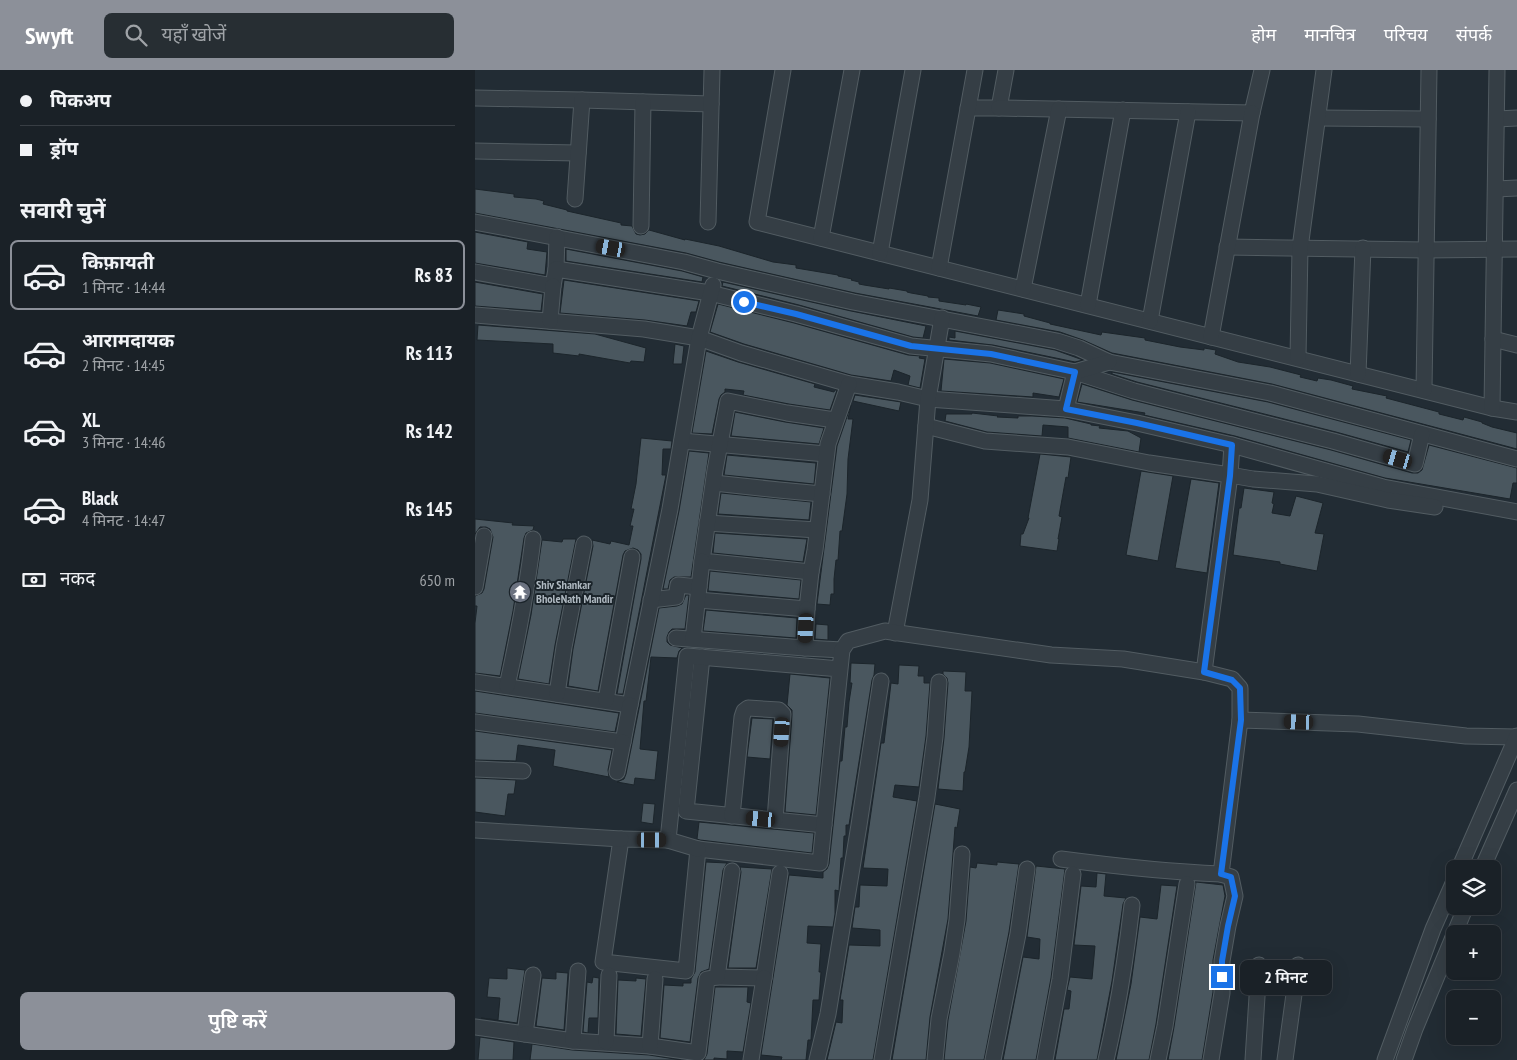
<!DOCTYPE html>
<html lang="hi">
<head>
<meta charset="utf-8">
<style>
  :root { --surface:#1a2127; --page:#272e33; --text:#f1f3f6; --muted:#9fa3a7; --line:#383e44; --accent:#8c9099 }
  body { margin:0; font-family:"PT Sans Narrow","Noto Sans Devanagari",sans-serif; background:var(--page); color:var(--text); height:100vh; display:flex; flex-direction:column; font-size:19px; white-space:nowrap }
  * { box-sizing:border-box; margin:0 }
  p { font-size:16px; color:var(--muted) }
  .icon { flex:none; width:28px; height:28px; fill:none; stroke:currentColor; stroke-width:2; stroke-linecap:round; stroke-linejoin:round }
  .map { position:relative; flex:1; overflow:hidden }
  .drawer { display:flex; flex-direction:column; background:var(--surface); width:475px }
  .drawer>* { flex:none }
  .guide { display:grid; align-content:center; height:110px; padding:0 20px; background:var(--surface) }
  .fabs { position:absolute; left:971px; top:790px; display:grid; gap:10px }
  .fabs a { display:grid; place-items:center; width:55px; height:55px; border-radius:8px; background:var(--surface); box-shadow:0 5px 20px #0002,0 0 0 1px var(--line); font-size:25px }
  .end { position:absolute; width:22px; height:22px; margin:-11px; border:6px solid #1a73e8; background:#fff; box-shadow:0 0 0 2px #fff }
  .from { border-radius:50% }
  .bubble { position:absolute; height:35px; border-radius:8px; background:var(--surface); box-shadow:0 5px 20px #0002,0 0 0 1px var(--line); font-size:16px; font-weight:600; line-height:35px; text-align:center }
  .car { position:absolute; width:15px; height:30px; margin:-15px -8px; border-radius:6px; box-shadow:0 0 4px 1px #0007; background:linear-gradient(#222 24%,#8ab4d8 0 40%,#222 0 76%,#8ab4d8 0 86%,#222 0) }
  .guide b { display:flex; align-items:center; gap:18px; height:48px; font-size:19px }
  .guide b+b { border-top:1px solid var(--line) }
  .guide i { width:12px; height:12px; background:var(--text) }
  ul { padding:0; list-style:none }
  li { display:flex; align-items:center; gap:15px; height:70px; margin:0 10px 8px; padding:0 10px; border:2px solid transparent; border-radius:8px }
  li div { flex:1 }
  li b { display:block; font-size:19px }
  li em { font-style:normal; font-weight:600 }
  li.current { border-color:var(--accent) }
  li>.icon { width:45px; height:45px; stroke-width:1.5 }
  h2 { padding:0 20px; font-size:22px; line-height:60px }
  .pay { display:flex; align-items:center; gap:12px; height:55px; padding:0 20px; font-size:19px }
  .pay p { margin-inline-start:auto }
  .primary-button { display:flex; gap:10px; margin-top:auto; padding:10px 20px }
  .primary-button a { flex:1; height:58px; border-radius:8px; background:var(--accent); color:#fff; font-size:20px; font-weight:600; line-height:58px; text-align:center }
  header { display:flex; align-items:center; gap:30px; box-sizing:border-box; height:70px; padding:0 25px; background:var(--accent); color:#fff }
  header strong { font-size:24px }
  nav { display:flex; gap:28px; margin-inline-start:auto; font-size:18px }
  .search { width:350px; height:45px; background:var(--page); display:flex; align-items:center; gap:12px; box-sizing:border-box; padding:0 18px; border-radius:8px; color:var(--muted); font-size:19px }
  main { display:flex; flex:1; min-height:0 }
  .map>svg:first-child { display:block }
  .building { fill:#4a575f; stroke:#1c252b }
  .lines { fill:none; stroke-linecap:round; stroke-linejoin:round }
  .minor-casing { stroke:#525c62; stroke-width:17 }
  .minor { stroke:#353e45; stroke-width:15 }
  .route { stroke:#1a73e8; stroke-width:6 }
  .labels { text-anchor:middle; stroke-width:4; stroke-linejoin:round; paint-order:stroke }
  .poi-label { font-size:12px; font-weight:bold; fill:#afb9c1; stroke:#1a2329; text-anchor:start }
</style>
</head>
<body>
<header>
<strong>Swyft</strong>
<div class="search"><svg class="icon" aria-label="search" viewBox="0 0 24 24"><circle cx="10" cy="10" r="6"/><path d="M15 15l6 6"/></svg>यहाँ खोजें</div>
<nav><a>होम</a><a>मानचित्र</a><a>परिचय</a><a>संपर्क</a></nav>
</header>
<main>
<section class="drawer">
<div class="guide">
<b><i class="from"></i>पिकअप</b>
<b><i></i>ड्रॉप</b>
</div>
<h2>सवारी चुनें</h2>
<ul>
<li class="current"><svg class="icon" aria-label="car" viewBox="0 0 24 24"><path d="M5 17H2v-5l4-1 3-4h7l3 4 3 1v5h-3M9 17h6M6 11h13"/><circle cx="7" cy="17" r="2"/><circle cx="17" cy="17" r="2"/></svg><div><b>किफ़ायती</b><p>1 मिनट · 14:44</p></div><em>Rs 83</em></li>
<li><svg class="icon" aria-label="car" viewBox="0 0 24 24"><path d="M5 17H2v-5l4-1 3-4h7l3 4 3 1v5h-3M9 17h6M6 11h13"/><circle cx="7" cy="17" r="2"/><circle cx="17" cy="17" r="2"/></svg><div><b>आरामदायक</b><p>2 मिनट · 14:45</p></div><em>Rs 113</em></li>
<li><svg class="icon" aria-label="car" viewBox="0 0 24 24"><path d="M5 17H2v-5l4-1 3-4h7l3 4 3 1v5h-3M9 17h6M6 11h13"/><circle cx="7" cy="17" r="2"/><circle cx="17" cy="17" r="2"/></svg><div><b>XL</b><p>3 मिनट · 14:46</p></div><em>Rs 142</em></li>
<li><svg class="icon" aria-label="car" viewBox="0 0 24 24"><path d="M5 17H2v-5l4-1 3-4h7l3 4 3 1v5h-3M9 17h6M6 11h13"/><circle cx="7" cy="17" r="2"/><circle cx="17" cy="17" r="2"/></svg><div><b>Black</b><p>4 मिनट · 14:47</p></div><em>Rs 145</em></li>
</ul>
<div class="pay"><svg class="icon" aria-label="cash" viewBox="0 0 24 24"><path d="M3 7h18v10H3z"/><circle cx="12" cy="12" r="2"/></svg>नकद<p>650 m</p></div>
<div class="primary-button"><a>पुष्टि करें</a></div>
</section>
<div class="map">
<svg width="1042" height="990" viewBox="0 0 1042 990">
  <rect width="100%" height="100%" fill="#222c34"/>
  <g class="building">
    <path d="M0 119 39 124V127L61 129 69 131 68 134 92 140V141L146 153V155L157 156 161 164 165 165 170 164 174 160 210 170V169L244 176 298 192 321 195V198L363 205V206L377 209 376 210 384 212V214L389 215 414 219V218L432 221V222L436 223 453 226V227L464 228V231L491 235V234L506 237 503 246 380 223 244 192 211 183 0 143Z"/>
    <path d="M0 162 53 172 52 179 72 182 70 205 0 193Z"/>
    <path d="M91 179 207 201 228 207 227 212 91 191Z"/>
    <path d="M89 210 224 231 221 242H216L212 256 170 250 85 243Z"/>
    <path d="M0 212 68 224 66 241 0 236Z"/>
    <path d="M248 212 376 241 451 256 448 268 438 267 324 235 247 216Z"/>
    <path d="M243 234 319 253 433 285 445 286 444 288 450 289 445 318 433 315 435 306 419 300 416 311 376 305 269 274 235 262Z"/>
    <path d="M523 240 549 244V246L575 253V254L626 265 627 262 670 268V270L705 277 729 280V278L741 280 740 284 763 292 795 297 826 305 825 307 842 311 843 308 856 310 878 316 877 319 912 326 911 328 964 342V344L988 350 989 347 1007 352V353L1017 357 1042 363V379L797 314 637 283 608 270 585 262 521 250Z"/>
    <path d="M3 255 120 264 171 278 169 292 156 291 155 293 104 284V286L78 283V274L2 270Z"/>
    <path d="M480 261 580 280 608 290 600 292 518 275 474 270V267L480 268Z"/>
    <path d="M200 274 209 276 207 294H198Z"/>
    <path d="M231 281 263 292 340 314 339 317 359 322 360 320H362L355 340 314 334 268 325 269 321 250 319V322L246 325 244 329 237 364 217 363Z"/>
    <path d="M469 289 515 293 589 309 584 327 558 323V327L466 321Z"/>
    <path d="M637 302 793 332 936 370 933 382 861 362 662 312 637 304Z"/>
    <path d="M607 314 657 330 856 380 937 403H943L947 400 954 375 1042 398V413H1038L1035 429 910 408 760 366 669 345 670 343 602 332Z"/>
    <path d="M380 325 426 332 424 341 378 331Z"/>
    <path d="M376 335 373 349H378L373 389 372 424 367 461H365L363 490H361L359 509V524H356L355 535 342 534 362 376Z"/>
    <path d="M260 342 310 352 349 358 344 374 256 366Z"/>
    <path d="M497 343 523 346 522 347 543 348V346H557L590 348 616 354V355L625 356 624 358 653 361 666 368 664 382 593 368V357L568 355 567 366 512 362 470 351 471 344H497Z"/>
    <path d="M166 368 197 371 196 379H188L187 405H191L148 624H142L166 489V484L163 480 158 478 150 481 148 485 123 621 93 616 98 579 118 476 117 470 135 474 136 471 154 475 158 456H155L159 439H156L161 414Z"/>
    <path d="M214 381 234 383 216 507H199L195 510 193 519H188L204 441Z"/>
    <path d="M565 384 596 387 593 408 591 407 584 446 587 447 583 469H584L582 481 545 476 546 464H548L554 448H553Z"/>
    <path d="M252 385 341 393 339 414 249 405Z"/>
    <path d="M666 401 698 406 683 491 651 485Z"/>
    <path d="M716 409 744 413 732 503 700 498Z"/>
    <path d="M769 418 799 422 797 433 799 434 797 443 815 446 821 426 848 433 840 463 849 464 842 501 805 494V492L758 485 764 438H766Z"/>
    <path d="M246 423 336 432 334 450 243 444Z"/>
    <path d="M0 449 38 453 37 455 59 456 58 460 51 463 49 468 38 541 25 606 0 603V553L2 536H0V526L7 523 9 519 18 467 15 459 11 457H5L0 464Z"/>
    <path d="M240 463 332 469 328 492 238 483Z"/>
    <path d="M88 469H101L80 575 74 614 43 609 56 545 67 470 87 472Z"/>
    <path d="M235 501 326 510 324 529 233 521Z"/>
    <path d="M211 525H214L210 559H197L194 562 192 567V572L195 575 207 578 204 581 202 588 176 587 171 631H169L165 679 183 681 180 710 160 708 159 715 142 712 149 709 151 704 184 538 202 536 207 534Z"/>
    <path d="M231 540 322 548 321 568 228 561Z"/>
    <path d="M341 554 353 555V570L340 569Z"/>
    <path d="M376 593 400 594 399 605 397 610 374 755H371V766H369L368 788H366L364 821 360 820V844L358 857 333 856 332 873 346 874 344 902H346L344 930H338L336 970H333L331 990H306L307 987 286 985 314 805 348 808V802L352 799 354 794 365 691H367L370 657H372L374 632 377 613H375Z"/>
    <path d="M424 595 444 596 443 606H449V613H455L451 666 444 717 420 715 418 727 442 731 398 990H352L361 952 367 953 368 930H365L374 875 405 876V860L377 858 380 837H384L385 815 412 816 413 799 388 798 406 673H409L416 613 423 614Z"/>
    <path d="M468 601 491 602 490 621H497L494 677 490 702H489L488 721 463 719 469 668 473 613 472 608 468 604Z"/>
    <path d="M315 604 355 608 341 745 310 742 317 645V640L312 635Z"/>
    <path d="M0 621 144 643 140 662 0 643Z"/>
    <path d="M277 648 298 649 295 689 272 687Z"/>
    <path d="M0 661 137 680 133 700 134 707 78 696 80 680 43 675 41 691 0 690Z"/>
    <path d="M0 708 41 710 39 724H33L30 746 0 742Z"/>
    <path d="M168 733 180 734 178 754 166 752Z"/>
    <path d="M460 734 485 739 482 758 480 757 473 849 455 947 451 990H417Z"/>
    <path d="M224 752 339 763 337 783 225 770 222 769Z"/>
    <path d="M231 792 252 793 248 800 234 899 226 902 223 908 215 972 185 968 189 915 208 916V913H216V909L220 902Z"/>
    <path d="M522 792 544 794 534 862 509 990H469L473 950 491 851 495 797 501 798 502 793 522 795Z"/>
    <path d="M561 796 590 799 576 908 561 990H528L548 887 564 889 565 869 552 867Z"/>
    <path d="M265 797 297 799 281 898H253L266 802Z"/>
    <path d="M622 803 631 804 629 826 651 828 648 834 637 911 622 990H580L589 939H594L596 921 592 920 595 907 617 909 620 876 599 875 606 816 621 817Z"/>
    <path d="M721 812 748 815 750 826 738 890V922L727 990H693L699 957Z"/>
    <path d="M686 815 702 816 681 954 674 990H641L656 914 665 847 682 849Z"/>
    <path d="M32 898 50 900 42 953 6 948 23 950 25 928 12 927 14 908 32 909Z"/>
    <path d="M81 902 93 903 89 960 61 956 67 908 81 909Z"/>
    <path d="M118 907 124 908 123 948H114L113 963 108 962 112 912 117 913Z"/>
    <path d="M161 908 171 909 166 966 141 964 143 910 161 911Z"/>
    <path d="M240 917H273L272 932 276 933 268 982 252 981V989L239 988V990H229L232 984Z"/>
    <path d="M5 967 39 972 38 990H3Z"/>
    <path d="M57 974 97 980 174 985 206 990H55Z"/>
  </g>
  <g class="lines">
    <g class="minor-casing">
      <g id="minor">
        <path d="M308 0 282 152 1017 338 1042 342"/>
        <path d="M0 28 107 30 236 34"/>
        <path d="M493 38H524L531 0"/>
        <path d="M524 38 777 43 787 0"/>
        <path d="M843 48 953 49"/>
        <path d="M1022 49 1042 48"/>
        <path d="M0 81 103 83"/>
        <path d="M1021 119 1042 118"/>
        <path d="M100 129 107 30"/>
        <path d="M0 152 209 192 242 201 378 232 582 271 604 278 634 292 795 323 1042 389"/>
        <path d="M233 152 237 0"/>
        <path d="M166 156 168 32"/>
        <path d="M346 168 377 0"/>
        <path d="M752 177 951 180 1042 179"/>
        <path d="M405 183 438 0"/>
        <path d="M464 198 500 0"/>
        <path d="M81 199 82 167"/>
        <path d="M0 202 78 216 81 199 235 223 321 244 436 276 516 284 600 302 659 321 858 371 940 394 947 364"/>
        <path d="M548 219 584 39"/>
        <path d="M613 235 648 40"/>
        <path d="M0 245 169 259 224 268 266 283 374 314 423 322 453 329 591 339 662 353 757 375 908 417 1042 442"/>
        <path d="M75 251 78 216"/>
        <path d="M675 251 713 42"/>
        <path d="M736 267 777 43"/>
        <path d="M1018 269 1042 275"/>
        <path d="M823 288 825 178 849 0"/>
        <path d="M883 304 888 178"/>
        <path d="M949 320 954 0"/>
        <path d="M1017 338 1022 0"/>
        <path d="M591 339 600 302 634 292"/>
        <path d="M451 356 510 371 593 377 674 393 755 405 778 409 842 414 913 430 960 437"/>
        <path d="M207 371 351 384"/>
        <path d="M239 413 304 420 347 424"/>
        <path d="M232 453 342 460"/>
        <path d="M336 502 227 491 240 400 253 331 312 343 360 350"/>
        <path d="M0 517 9 466"/>
        <path d="M176 530 201 527 203 515 224 517"/>
        <path d="M223 530 332 539 336 502 340 480 353 374 374 314"/>
        <path d="M420 563 445 430 453 329 467 248"/>
        <path d="M201 568 330 578 332 539"/>
        <path d="M218 569 227 491"/>
        <path d="M330 578 367 580"/>
        <path d="M227 587 211 741 349 755"/>
        <path d="M365 599 212 586 193 770 146 769 128 892 211 901 223 779 345 793 367 580 373 571 410 561 576 585 648 589 729 602 757 609 765 618V650L746 804 756 807 760 826 753 856 747 891V923L736 990"/>
        <path d="M729 602 755 405 757 375"/>
        <path d="M0 612 155 635 195 439 224 268 238 215"/>
        <path d="M32 616C43 567 52 519 58 469"/>
        <path d="M82 624 89 577 109 474"/>
        <path d="M131 630 157 487"/>
        <path d="M765 650 883 654 991 666 1042 667"/>
        <path d="M0 652 148 672 155 635"/>
        <path d="M0 699 48 701"/>
        <path d="M142 702 148 672"/>
        <path d="M257 746 267 647 269 641 273 638 304 640 308 644 300 750"/>
        <path d="M0 760 146 769"/>
        <path d="M193 770 223 779"/>
        <path d="M586 789C639 796 692 802 746 804"/>
        <path d="M984 799 1042 666"/>
        <path d="M1007 799 1042 720"/>
        <path d="M242 907 289 908 305 803"/>
        <path d="M0 957 50 964 58 905"/>
        <path d="M50 964 98 971 175 976 223 983 232 909 242 907 257 801"/>
        <path d="M98 971 103 901"/>
        <path d="M131 972 134 905"/>
        <path d="M175 976 180 909"/>
        <path d="M276 990 289 908"/>
        <path d="M342 990 353 944 384 755 406 611"/>
        <path d="M407 990 452 727 460 667 464 612"/>
        <path d="M460 990 464 949 477 883 482 850 487 784"/>
        <path d="M518 990 543 864 552 799"/>
        <path d="M570 990 585 909 598 804"/>
        <path d="M631 990C643 939 651 887 657 835"/>
        <path d="M683 990 690 956 712 814"/>
        <path d="M778 990 784 895"/>
        <path d="M810 990 823 895"/>
        <path d="M910 990 958 859 980 809"/>
        <path d="M929 990 940 959 991 836"/>
      </g>
    </g>
    <use href="#minor" class="minor"/>
  </g>
  <g class="lines">
    <path class="route" d="M269 232 321 244 436 276 516 284 600 302 591 339 662 353 757 375 755 406 729 602 757 610 765 618 766 650 746 804 756 807 760 826 753 856 747 891V907"/>
  </g>
  <defs>
    <g id="temple-disc" transform="scale(1.125)"><circle r="9.5" fill="#6b7280" stroke="#1a2329"/><path d="M0-6L5-2H3V0L6.5 2.5H4V6H1.5V3h-3V6H-4V2.5H-6.5L-3 0V-2H-5Z" fill="#fff"/></g>
  </defs>
  <g fill-rule="evenodd">
    <use href="#temple-disc" x="45" y="522"/>
  </g>
  <g class="labels">
    <g class="poi-label">
      <text x="61" y="519">Shiv Shankar<tspan x="61" dy="14">BholeNath Mandir</tspan></text>
    </g>
  </g>
</svg>
<div class="fabs">
<a><svg class="icon" aria-label="layers" viewBox="0 0 24 24"><path d="M12 4l9 5-9 5-9-5zM3 14l9 5 9-5"/></svg></a>
<a>+</a>
<a>−</a>
</div>
<i class="end from" style="left:269px;top:232px"></i>
<i class="end" style="left:747px;top:907px"></i>
<div class="bubble" style="left:765px;top:890px;width:92px">2 मिनट</div>
<i class="car" style="left:136px;top:178px;rotate:280deg"></i>
<i class="car" style="left:923px;top:389px;rotate:286deg"></i>
<i class="car" style="left:331px;top:558px;rotate:183deg"></i>
<i class="car" style="left:824px;top:652px;rotate:272deg"></i>
<i class="car" style="left:307px;top:662px;rotate:184deg"></i>
<i class="car" style="left:286px;top:749px;rotate:275deg"></i>
<i class="car" style="left:177px;top:770px;rotate:90deg"></i>
</div>
</main>
</body>
</html>
